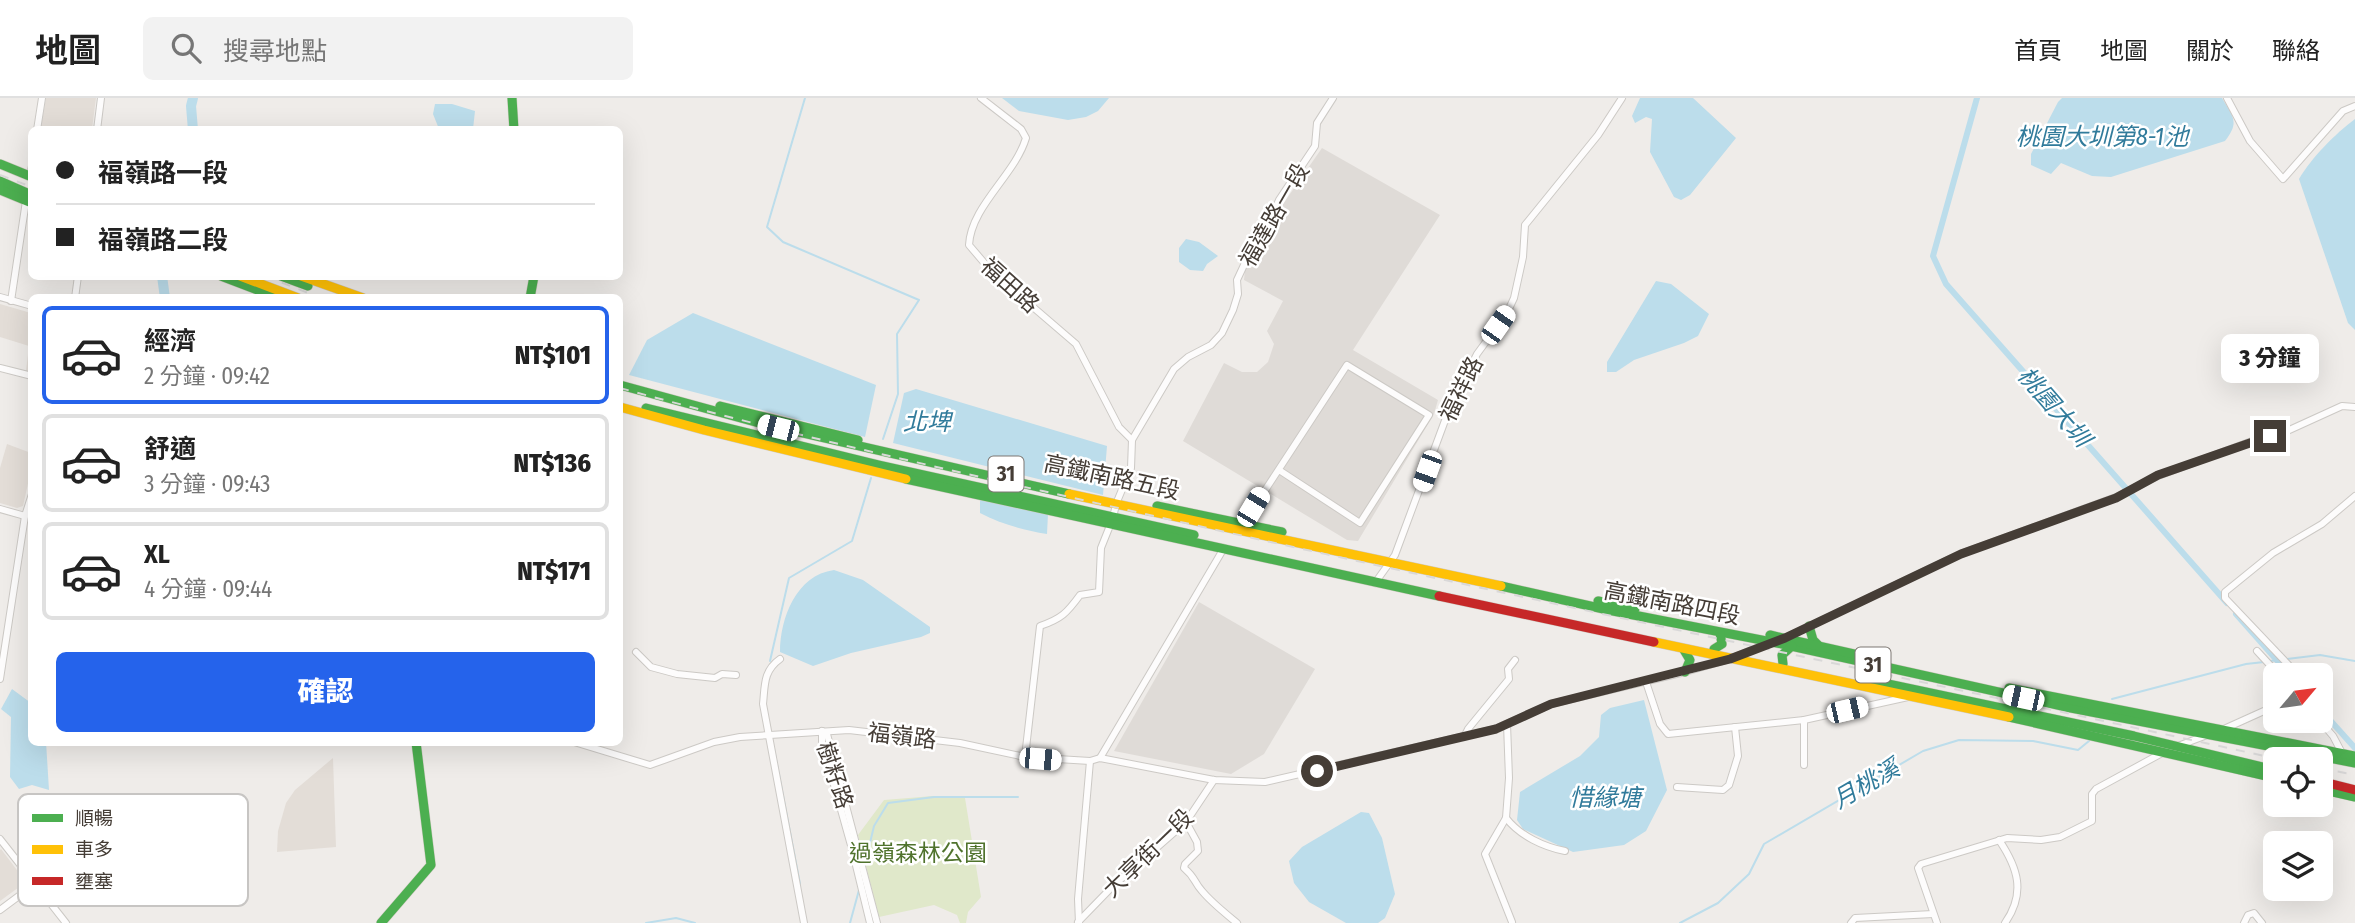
<!DOCTYPE html>
<html lang="zh-TW">
<head>
<meta charset="utf-8">
<style>
  :root { --surface:#fff; --page:#f2f2f2; --text:#222; --muted:#767676; --line:#e0e0e0; --accent:#2563eb }
  body { margin:0; font-family:"Fira Sans Condensed","Noto Sans TC",sans-serif; background:var(--page); color:var(--text); height:100vh; display:flex; flex-direction:column; font-size:26px; white-space:nowrap }
  * { box-sizing:border-box; margin:0 }
  p { font-size:23px; color:var(--muted) }
  .icon { flex:none; width:38px; height:38px; fill:none; stroke:currentColor; stroke-width:2; stroke-linecap:round; stroke-linejoin:round }
  .map { position:relative; flex:1; overflow:hidden }
  .panel { position:absolute; left:28px; top:196px; width:595px; height:452px; display:flex; flex-direction:column; background:var(--surface); border-radius:10px; box-shadow:0 7px 28px #0002 }
  .panel>* { flex:none }
  .guide { position:absolute; left:28px; top:28px; width:595px; height:154px; border-radius:10px; box-shadow:0 7px 28px #0002; display:grid; align-content:center; height:154px; padding:0 28px; background:var(--surface) }
  .needle { width:46px; rotate:61deg }
  .buttons { position:absolute; left:2263px; top:565px; display:grid; gap:14px }
  .buttons a { display:grid; place-items:center; width:70px; height:70px; border-radius:10px; background:var(--surface); box-shadow:0 7px 28px #0002; font-size:35px }
  .end { position:absolute; width:32px; height:32px; margin:-16px; border:9px solid #453d36; background:#fff; box-shadow:0 0 0 4px #fff }
  .from { border-radius:50% }
  .bubble { position:absolute; height:49px; border-radius:10px; background:var(--surface); box-shadow:0 7px 28px #0002; font-size:23px; font-weight:800; line-height:49px; text-align:center }
  .car { position:absolute; width:21px; height:42px; margin:-21px -10px; border-radius:9px; box-shadow:0 0 5px 2px #0007; background:linear-gradient(#fff 24%,#345 0 40%,#fff 0 76%,#345 0 86%,#fff 0) }
  .guide b { display:flex; align-items:center; gap:24px; height:66px; font-size:26px }
  .guide b+b { border-top:2px solid var(--line) }
  .guide i { width:18px; height:18px; background:var(--text) }
  ul { padding:12px 0 0; list-style:none }
  li { display:flex; align-items:center; gap:21px; height:98px; margin:0 14px 10px; padding:0 14px; border:4px solid var(--line); border-radius:10px }
  li div { flex:1 }
  li b { display:block; font-size:26px }
  li em { font-style:normal; font-weight:800 }
  li.selected { border-color:var(--accent) }
  li>.icon { width:63px; height:63px; stroke-width:1.5 }
  .primary-button { display:flex; gap:14px; margin-top:auto; padding:14px 28px }
  .primary-button a { flex:1; height:80px; border-radius:10px; background:var(--accent); color:#fff; font-size:28px; font-weight:800; line-height:80px; text-align:center }
  header { display:flex; align-items:center; gap:42px; box-sizing:border-box; height:98px; padding:0 35px; background:var(--surface); border-bottom:2px solid var(--line) }
  header strong { font-size:33px }
  nav { display:flex; gap:38px; margin-inline-start:auto; font-size:24px }
  .search { width:490px; height:63px; background:var(--page); display:flex; align-items:center; gap:18px; box-sizing:border-box; padding:0 24px; border-radius:10px; color:var(--muted); font-size:26px }
  .map>svg:first-child { display:block }
  .residential { fill:#e3ddd7 }
  .industrial { fill:#dfdbd7 }
  .green { fill:#e0e8ca }
  .water { fill:#bcddeb }
  .lines { fill:none; stroke-linecap:round; stroke-linejoin:round }
  .stream { stroke:#bcddeb; stroke-width:2 }
  .canal { stroke:#bcddeb; stroke-width:6 }
  .river { stroke:#bcddeb; stroke-width:10 }
  .street-casing { stroke:#ccc9c5; stroke-width:8 }
  .fast-casing { stroke:#d0cac2; stroke-width:10 }
  .slow-casing { stroke:#d0cac2; stroke-width:10 }
  .jam-casing { stroke:#d0cac2; stroke-width:10 }
  .street { stroke:#fdfcfc; stroke-width:6 }
  .fast { stroke:#4caf50; stroke-width:9 }
  .slow { stroke:#ffc107; stroke-width:9 }
  .jam { stroke:#c62828; stroke-width:9 }
  .rail { stroke:#d9d8d8; stroke-width:2; stroke-dasharray:9 9; stroke-linecap:butt }
  .route { stroke:#453d36; stroke-width:9 }
  .labels { text-anchor:middle; stroke-width:5; stroke-linejoin:round; paint-order:stroke }
  .shield { fill:#fff; stroke:#7d7772; stroke-width:2 }
  .shield-label { font-size:21px; font-weight:bold; fill:#453d36 }
  .street-label { font-size:23px; fill:#453d36; stroke:#fff }
  .park-label { font-size:23px; fill:#50732d; stroke:#fff }
  .water-label { font-size:24px; font-style:italic; fill:#317b9b; stroke:#fff }
  .key { fill:#fff; stroke:#c7c5c3; stroke-width:2 }
  .key-label { font-size:19px; fill:#453d36 }
</style>
</head>
<body>
<header>
<strong>地圖</strong>
<div class="search"><svg class="icon" aria-label="search" viewBox="0 0 24 24"><circle cx="10" cy="10" r="6"/><path d="M15 15l6 6"/></svg>搜尋地點</div>
<nav><a>首頁</a><a>地圖</a><a>關於</a><a>聯絡</a></nav>
</header>
<div class="map">
<svg width="2355" height="825" viewBox="0 0 2355 825">
  <rect width="100%" height="100%" fill="#efece9"/>
  <g class="residential">
    <path d="M46 0H96L92 31 41 29Z"/>
    <path d="M0 206 31 215V275L26 273 29 248 0 239Z"/>
    <path d="M7 346 31 355V372L23 408 17 410 0 405V370Z"/>
    <path d="M333 660 336 749 277 754 278 733 286 705 295 692Z"/>
    <path d="M1 751 26 784 0 803V752Z"/>
  </g>
  <g class="industrial">
    <path d="M1322 50 1440 117 1353 252 1438 302 1434 316 1358 443 1347 442 1183 343 1224 265 1242 274H1257L1268 264 1274 246 1267 233 1283 203 1244 182 1245 172 1264 149 1283 106Z"/>
    <path d="M1199 504 1315 571 1264 656 1231 676 1114 653Z"/>
  </g>
  <path class="green" d="M933 698 965 700 981 799 968 814 966 825H960L957 817 934 807 879 819 858 737 884 702Z"/>
  <g class="water">
    <path d="M1002 0H1109L1098 13 1086 19 1068 22 1019 13Z"/>
    <path d="M1640 0H1693L1736 40 1690 97 1681 102 1674 99 1650 54 1652 21 1646 19 1635 25 1632 18Z"/>
    <path d="M2062 0H2222C2233 19 2240 24 2225 43L2111 79 2092 78 2061 65 2051 76 2031 67V56L2058 4Z"/>
    <path d="M435 6H452L475 13 473 31H439L433 16Z"/>
    <path d="M2355 21V232L2348 225 2299 81C2312 59 2335 36 2355 21Z"/>
    <path d="M1186 141 1199 144 1218 158 1207 166 1203 173 1190 172 1179 164V150Z"/>
    <path d="M1656 183 1671 186 1709 216 1698 238 1684 245 1634 262 1616 274H1607V264Z"/>
    <path d="M693 215 876 287 865 339 629 277 647 242Z"/>
    <path d="M916 291 1107 348 1103 397 893 345 904 295Z"/>
    <path d="M980 402 1048 416 1047 436C1023 432 1001 426 980 415Z"/>
    <path d="M834 472 863 482 930 529V535L921 539 851 555 813 568 780 554C780 521 796 477 834 472Z"/>
    <path d="M12 591 31 605 32 644H46L49 692 32 687 19 691 10 679 11 619 1 611Z"/>
    <path d="M1644 602 1667 692 1646 733 1624 747 1573 754 1523 731 1517 722 1520 694 1580 658 1599 639 1601 617 1610 610Z"/>
    <path d="M1361 714 1369 715 1382 740 1395 796 1385 820 1378 825H1346L1309 804 1294 785 1289 763 1302 749Z"/>
  </g>
  <g class="lines">
    <g class="stream">
      <path d="M805 0 767 129 783 144 919 202 897 236 898 296 883 341"/>
      <path d="M2287 561 2320 557 2355 563"/>
      <path d="M770 563 789 480 852 443 871 380"/>
      <path d="M2270 563 2281 562"/>
      <path d="M2112 601 2246 566 2264 564"/>
      <path d="M774 651 800 786"/>
      <path d="M865 766 874 728 888 705 934 699H1018"/>
      <path d="M646 825 676 820 695 825"/>
      <path d="M850 825 859 792"/>
      <path d="M1680 825 1718 805 1749 776 1764 746 1923 653 1959 642 2033 643 2078 652 2089 643"/>
    </g>
    <g class="canal">
      <path d="M1977 0 1933 158 1946 186 2227 505"/>
      <path d="M2236 516 2291 578"/>
      <path d="M2320 611 2355 650"/>
    </g>
    <g class="river">
      <path d="M193 32 191 8 193 0"/>
      <path d="M162 178 165 200"/>
    </g>
    <g class="street-casing">
      <g id="street">
        <path d="M981 0 1021 31 1026 40C1015 77 971 108 969 147L992 174 1076 246 1119 329 1132 342"/>
        <path d="M2227 0 2250 43 2283 81 2343 13 2355 8"/>
        <path d="M37 32 42 0"/>
        <path d="M97 32 101 0"/>
        <path d="M31 72 32 68"/>
        <path d="M0 199 32 208"/>
        <path d="M75 200 78 178"/>
        <path d="M11 203 26 103"/>
        <path d="M0 270 32 278"/>
        <path d="M0 411 25 418"/>
        <path d="M1243 426 1347 267 1429 317 1360 425 1279 372"/>
        <path d="M1375 485 1395 457 1450 309 1477 256 1507 215 1514 200 1523 159 1525 127 1598 37 1622 0"/>
        <path d="M1785 540 1960 456 2116 399 2158 378 2252 343 2287 333 2342 308 2355 309"/>
        <path d="M2257 553 2280 578"/>
        <path d="M636 554 651 569 677 576 715 580 722 576 736 577"/>
        <path d="M780 561C763 573 765 588 763 606L804 825"/>
        <path d="M2299 578 2225 500V494L2273 455 2322 426 2355 398"/>
        <path d="M0 581 25 418 32 396"/>
        <path d="M1646 584 1660 626 1668 636 1804 622"/>
        <path d="M2320 623 2333 638 2342 655"/>
        <path d="M1507 626 1509 680 1506 720 1485 756 1512 824"/>
        <path d="M2224 631 2275 608"/>
        <path d="M822 633 827 636 877 825"/>
        <path d="M822 633V644L852 751 870 825"/>
        <path d="M1464 639 1468 631 1509 581 1508 571 1515 562"/>
        <path d="M574 644 650 667 714 644 740 639 849 632 960 645 1025 659 1090 663 1100 660 1214 682 1265 684 1495 631 1551 606 1685 574 1730 561 1771 544"/>
        <path d="M2178 648 2207 637"/>
        <path d="M1025 659 1040 528C1061 521 1067 515 1080 497L1099 494 1101 450 1113 420 1116 406 1131 370 1132 342 1174 271 1188 259 1211 247 1222 235 1233 212 1238 196 1237 182 1244 167 1258 150 1279 102 1315 48 1317 25 1333 0"/>
        <path d="M1100 660 1224 450"/>
        <path d="M1804 667V622L1908 599"/>
        <path d="M1677 689 1723 692 1729 687 1738 658 1735 629"/>
        <path d="M1506 720C1520 738 1544 749 1565 753"/>
        <path d="M1186 724 1197 744 1198 753 1185 766 1184 770C1196 780 1193 783 1202 793 1212 805 1225 815 1237 825"/>
        <path d="M0 741 66 825"/>
        <path d="M1999 742C2018 770 2026 795 2005 825"/>
        <path d="M0 812 35 786"/>
        <path d="M1078 824 1113 788 1186 724 1214 682"/>
        <path d="M1079 825 1078 801 1090 663"/>
        <path d="M1851 825 1855 820 1933 816"/>
        <path d="M1937 825 1918 770 1921 766 2007 740 2041 742 2060 739 2092 723V696L2096 691 2162 655"/>
        <path d="M2244 825 2248 817 2254 815 2262 825"/>
      </g>
    </g>
    <g class="fast-casing">
      <g id="fast">
        <path d="M512 0 514 32"/>
        <path d="M0 66 32 79"/>
        <path d="M0 83 32 97"/>
        <path d="M0 92 32 105"/>
        <path d="M221 178 278 200"/>
        <path d="M281 178 308 188"/>
        <path d="M530 200 534 178"/>
        <path d="M620 287 759 325 1069 396"/>
        <path d="M720 308 858 342"/>
        <path d="M646 310 879 367 1194 437"/>
        <path d="M906 381 1439 498"/>
        <path d="M1157 408 1282 434"/>
        <path d="M1501 488 1608 512 1782 546 2071 610 2355 665"/>
        <path d="M1598 503 1635 511"/>
        <path d="M1809 528 1813 542 1818 547"/>
        <path d="M1770 537 1885 563"/>
        <path d="M1714 551 1722 546 1720 535"/>
        <path d="M1684 552 1690 562 1685 574"/>
        <path d="M1783 566 1782 557 1792 548"/>
        <path d="M1869 582 2134 638 2275 672"/>
        <path d="M2009 590 2355 658"/>
        <path d="M2009 619 2275 680"/>
        <path d="M2320 691 2355 699"/>
        <path d="M381 825 431 767 416 644"/>
      </g>
    </g>
    <g class="slow-casing">
      <g id="slow">
        <path d="M240 178 298 200"/>
        <path d="M301 178 363 200"/>
        <path d="M620 309 704 332 906 381"/>
        <path d="M1069 396 1501 488"/>
        <path d="M1654 544 2009 619"/>
      </g>
    </g>
    <g class="jam-casing">
      <g id="jam">
        <path d="M1439 498 1654 544"/>
        <path d="M2320 683 2355 692"/>
      </g>
    </g>
    <use href="#street" class="street"/>
    <use href="#fast" class="fast"/>
    <use href="#slow" class="slow"/>
    <use href="#jam" class="jam"/>
    <g class="rail">
      <path d="M0 77 32 89"/>
      <path d="M265 178 321 200"/>
      <path d="M620 290C812 343 1008 385 1203 429 1562 509 1923 583 2283 662"/>
      <path d="M2320 670 2355 677"/>
    </g>
  </g>
  <g class="lines">
    <path class="route" d="M1317 673 1496 631 1551 606 1730 561 1785 540 1961 456 2116 400 2158 377 2270 338"/>
  </g>
  <g class="labels">
    <g class="shield">
      <rect x="988.5" y="358.5" width="35" height="35" rx="5"/>
      <rect x="1855.5" y="549.5" width="35" height="35" rx="5"/>
    </g>
    <g class="shield-label">
      <text x="1006" y="383">31</text>
      <text x="1873" y="574">31</text>
    </g>
    <g class="street-label">
      <text transform="translate(1274 117) rotate(-60)" y="8">福達路一段</text>
      <text transform="translate(1010 187) rotate(42)" y="8">福田路</text>
      <text transform="translate(1461 291) rotate(-64)" y="8">福祥路</text>
      <text transform="translate(1112 379) rotate(12)" y="8">高鐵南路五段</text>
      <text transform="translate(1672 505) rotate(11)" y="8">高鐵南路四段</text>
      <text transform="translate(902 638) rotate(7)" y="8">福嶺路</text>
      <text transform="translate(835 677) rotate(72)" y="8">樹籽路</text>
      <text transform="translate(1148 755) rotate(-44)" y="8">大享街一段</text>
    </g>
    <g class="park-label">
      <text x="918" y="763">過嶺森林公園</text>
    </g>
    <g class="water-label">
      <text x="2102" y="47">桃園大圳第8-1池</text>
      <text transform="translate(2054 309) rotate(49)" y="8">桃園大圳</text>
      <text x="927" y="332">北埤</text>
      <text transform="translate(1866 686) rotate(-30)" y="8">月桃溪</text>
      <text x="1605" y="708">惜緣塘</text>
    </g>
  </g>
  <rect x="18" y="696" width="230" height="112" rx="10" class="key"/>
  <rect x="32" y="716" width="31" height="8" fill="#4caf50"/>
  <rect x="32" y="747" width="31" height="9" fill="#ffc107"/>
  <rect x="32" y="779" width="31" height="8" fill="#c62828"/>
  <g class="key-label">
    <text x="75" y="727">順暢</text>
    <text x="75" y="758">車多</text>
    <text x="75" y="790">壅塞</text>
  </g>
</svg>
<div class="buttons">
<a><svg class="needle" viewBox="-14 -14 28 28"><path d="M0-13l5 13h-10z" fill="#e53935"/><path d="M0 13l5-13h-10z" fill="#767676"/></svg></a>
<a><svg class="icon" aria-label="locate" viewBox="0 0 24 24"><circle cx="12" cy="12" r="6"/><path d="M12 2v4M12 18v4M2 12h4M18 12h4"/></svg></a>
<a><svg class="icon" aria-label="layers" viewBox="0 0 24 24"><path d="M12 4l9 5-9 5-9-5zM3 14l9 5 9-5"/></svg></a>
</div>
<i class="end from" style="left:1317px;top:673px"></i>
<i class="end" style="left:2270px;top:338px"></i>
<div class="bubble" style="left:2221px;top:236px;width:98px">3 分鐘</div>
<i class="car" style="left:1498px;top:227px;rotate:35deg"></i>
<i class="car" style="left:778px;top:330px;rotate:284deg"></i>
<i class="car" style="left:1427px;top:373px;rotate:200deg"></i>
<i class="car" style="left:1253px;top:409px;rotate:31deg"></i>
<i class="car" style="left:2023px;top:600px;rotate:282deg"></i>
<i class="car" style="left:1847px;top:612px;rotate:77deg"></i>
<i class="car" style="left:1040px;top:661px;rotate:95deg"></i>
<div class="guide">
<b><i class="from"></i>福嶺路一段</b>
<b><i></i>福嶺路二段</b>
</div>
<section class="panel">
<ul>
<li class="selected"><svg class="icon" aria-label="car" viewBox="0 0 24 24"><path d="M5 17H2v-5l4-1 3-4h7l3 4 3 1v5h-3M9 17h6M6 11h13"/><circle cx="7" cy="17" r="2"/><circle cx="17" cy="17" r="2"/></svg><div><b>經濟</b><p>2 分鐘 · 09:42</p></div><em>NT$101</em></li>
<li><svg class="icon" aria-label="car" viewBox="0 0 24 24"><path d="M5 17H2v-5l4-1 3-4h7l3 4 3 1v5h-3M9 17h6M6 11h13"/><circle cx="7" cy="17" r="2"/><circle cx="17" cy="17" r="2"/></svg><div><b>舒適</b><p>3 分鐘 · 09:43</p></div><em>NT$136</em></li>
<li><svg class="icon" aria-label="car" viewBox="0 0 24 24"><path d="M5 17H2v-5l4-1 3-4h7l3 4 3 1v5h-3M9 17h6M6 11h13"/><circle cx="7" cy="17" r="2"/><circle cx="17" cy="17" r="2"/></svg><div><b>XL</b><p>4 分鐘 · 09:44</p></div><em>NT$171</em></li>
</ul>
<div class="primary-button"><a>確認</a></div>
</section>
</div>
</body>
</html>
